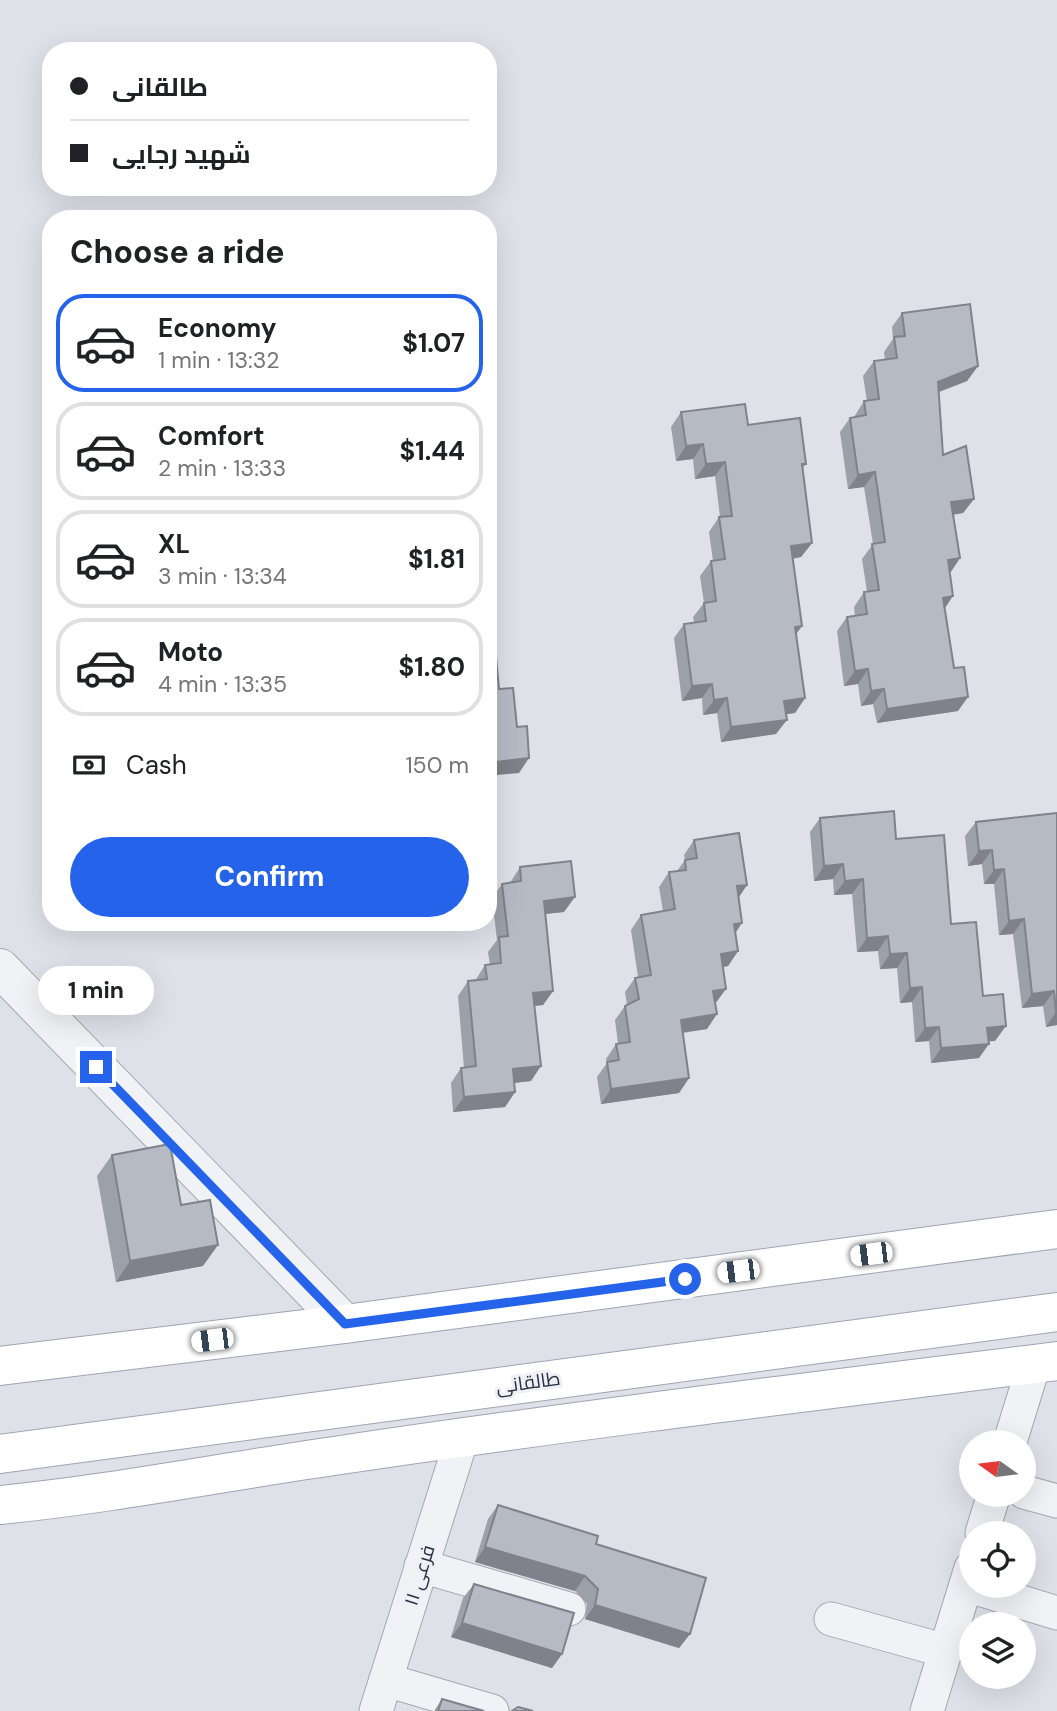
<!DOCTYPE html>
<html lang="en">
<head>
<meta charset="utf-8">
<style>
  :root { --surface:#fff; --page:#f6f6f6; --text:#202124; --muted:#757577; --line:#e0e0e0; --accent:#2563eb }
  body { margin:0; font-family:"DM Sans",Cairo,sans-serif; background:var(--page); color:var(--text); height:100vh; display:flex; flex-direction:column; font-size:26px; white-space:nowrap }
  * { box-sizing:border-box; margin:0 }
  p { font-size:23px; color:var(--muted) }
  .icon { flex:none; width:38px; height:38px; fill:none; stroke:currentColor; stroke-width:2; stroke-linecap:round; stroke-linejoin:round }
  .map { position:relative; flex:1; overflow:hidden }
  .sheet { position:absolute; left:42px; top:210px; width:455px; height:721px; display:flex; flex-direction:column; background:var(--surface); border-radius:28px; box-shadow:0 7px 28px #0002 }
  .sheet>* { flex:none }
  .hud { position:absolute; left:42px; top:42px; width:455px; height:154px; border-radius:28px; box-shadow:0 7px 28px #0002; display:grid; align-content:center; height:154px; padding:0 28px; background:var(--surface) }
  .needle { width:46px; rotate:284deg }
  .tools { position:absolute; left:959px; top:1430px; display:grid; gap:14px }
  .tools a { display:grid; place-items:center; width:77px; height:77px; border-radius:50%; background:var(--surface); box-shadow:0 7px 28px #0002; font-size:35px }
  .end { position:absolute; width:32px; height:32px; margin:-16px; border:9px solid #2563eb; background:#fff; box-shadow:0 0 0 4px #fff }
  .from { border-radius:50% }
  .bubble { position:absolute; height:49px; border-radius:24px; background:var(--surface); box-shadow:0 7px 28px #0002; font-size:23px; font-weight:700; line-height:49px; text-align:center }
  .car { position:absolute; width:21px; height:42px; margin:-21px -10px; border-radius:9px; box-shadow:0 0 5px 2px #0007; background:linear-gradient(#fff 24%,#345 0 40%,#fff 0 76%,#345 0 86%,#fff 0) }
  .hud b { display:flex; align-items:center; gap:24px; height:66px; font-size:26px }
  .hud b+b { border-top:2px solid var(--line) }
  .hud i { width:18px; height:18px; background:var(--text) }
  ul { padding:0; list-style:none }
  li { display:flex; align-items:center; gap:21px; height:98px; margin:0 14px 10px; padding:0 14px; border:4px solid var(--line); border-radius:28px }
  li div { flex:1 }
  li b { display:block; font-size:26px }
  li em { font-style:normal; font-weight:700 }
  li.active { border-color:var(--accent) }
  li>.icon { width:63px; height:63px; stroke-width:1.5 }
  h2 { padding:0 28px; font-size:32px; line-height:84px }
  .pay { display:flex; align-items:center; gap:18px; height:77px; padding:0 28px; font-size:26px }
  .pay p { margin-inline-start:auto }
  .primary-button { display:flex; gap:14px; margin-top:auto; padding:14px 28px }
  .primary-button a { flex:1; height:80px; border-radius:42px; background:var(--accent); color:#fff; font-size:28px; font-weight:700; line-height:80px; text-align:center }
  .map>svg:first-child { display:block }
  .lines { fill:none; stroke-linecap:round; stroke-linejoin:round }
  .minor-casing { stroke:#a3a8b2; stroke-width:35 }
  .tertiary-casing { stroke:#a3a8b2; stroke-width:40 }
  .primary-casing { stroke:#9da4b4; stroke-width:40 }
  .minor { stroke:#f1f2f6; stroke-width:33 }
  .tertiary { stroke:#f1f2f6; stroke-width:38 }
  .primary { stroke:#fff; stroke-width:38 }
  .wall { fill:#9ca0a9 }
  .shaded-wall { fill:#7f828a }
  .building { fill:#b5bac5; stroke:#7f828a; stroke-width:2 }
  .route { stroke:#2563eb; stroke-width:9 }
  .labels { text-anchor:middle; stroke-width:6; stroke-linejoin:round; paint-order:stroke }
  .street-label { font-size:19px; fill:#272e3f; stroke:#eef0f6 }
</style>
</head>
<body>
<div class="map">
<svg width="1057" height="1711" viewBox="0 0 1057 1711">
  <rect width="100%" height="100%" fill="#dee1e8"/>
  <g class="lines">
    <g class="minor-casing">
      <g id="minor">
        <path d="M1010 1442 1034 1364"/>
        <path d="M1024 1492 1057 1501"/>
        <path d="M982 1533 994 1494"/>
        <path d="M421 1566 569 1609"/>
        <path d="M966 1585 1057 1613"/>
        <path d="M831 1619 946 1651"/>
        <path d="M386 1680 492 1711"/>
        <path d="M376 1711 462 1438"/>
        <path d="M927 1711 971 1568"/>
      </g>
    </g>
    <g class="tertiary-casing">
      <path id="tertiary" d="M0 968 345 1324"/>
    </g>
    <g class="primary-casing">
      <g id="primary">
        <path d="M0 1366 345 1324 1057 1229"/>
        <path d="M0 1454 1057 1312"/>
        <path d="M0 1505C112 1494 222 1472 334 1456 574 1420 816 1391 1057 1361"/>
      </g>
    </g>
    <use href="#minor" class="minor"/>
    <use href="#tertiary" class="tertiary"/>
    <use href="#primary" class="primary"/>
  </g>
  <g class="wall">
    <path d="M902 313 978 366 967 381 939 392 943 455 974 499 963 513 953 515 960 558 950 573 945 608 958 711 877 723 873 704 861 706 858 684 844 686 837 631 847 617 855 616 854 607 864 592H867L862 559 873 544 864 487 848 489 840 432 850 418 854 417 864 401H867L863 376 874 361 885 360 884 352 893 339 892 327Z"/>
    <path d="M681 412 748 425 806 464 802 469 812 543 801 557 793 559 802 626 796 634 805 698 795 713 786 714 776 734 721 742 717 713 703 715 702 698 682 701 674 638 684 624 694 622 693 617 704 603 700 576 711 561H713L709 532 719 517H720L715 476 695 479 693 459 676 461 671 427Z"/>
    <path d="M1057 813V1026V1025L1046 1027 1043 1006 1022 1008 1013 934 999 935 994 884H984L982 864 968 866 965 836 976 822Z"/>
    <path d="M820 818 896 839 951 924 983 996 995 1041H989L979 1058 931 1063 929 1041 915 1042 912 1002 900 1003 897 968 880 969 878 951 857 952 852 894 834 895 833 879 814 881 810 832Z"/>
    <path d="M694 840 747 885 738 897 735 933 738 951 728 966 723 967 715 1004 707 1029 683 1033 689 1078 679 1093 601 1104 597 1077 607 1063 606 1059 616 1044H618L615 1020 625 1006 627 1005 625 992 635 978 638 977 631 930 641 915 663 911 659 887 669 872 677 871 685 860 684 855Z"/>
    <path d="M520 867 564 912 546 914 553 991 543 1005 534 1006 531 1081 514 1083 515 1092 505 1107 453 1112 451 1083 461 1068H464L458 996 468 981H475L485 965H490L488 952 497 940 492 898 502 884 510 883Z"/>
    <path d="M112 1155 181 1205 203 1266 116 1282 97 1176Z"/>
    <path d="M498 1505 596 1544 690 1634 679 1648 585 1619 587 1604 575 1591 475 1562 488 1519Z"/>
    <path d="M474 1584 562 1654 552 1668 451 1637 463 1598Z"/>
    <path d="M442 1699 484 1711H434Z"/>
  </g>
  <g class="shaded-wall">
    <path d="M978 366 967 381 928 396 938 382Z"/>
    <path d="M703 444 693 459 676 461 686 446Z"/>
    <path d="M725 462 715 476 695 479 706 464Z"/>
    <path d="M875 472 864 487 848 489 858 475Z"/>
    <path d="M974 499 963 513 941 516 951 502Z"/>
    <path d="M812 543 801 557 781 560 791 546Z"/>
    <path d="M960 558 950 573 948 560Z"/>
    <path d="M953 596 943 611V598Z"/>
    <path d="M802 626 791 641 795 627Z"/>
    <path d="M868 669 858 684 844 686 855 671Z"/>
    <path d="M712 684 702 698 682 701 692 686Z"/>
    <path d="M884 689 873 704 861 706 871 691Z"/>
    <path d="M968 697 958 711 877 723 887 709Z"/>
    <path d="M727 698 717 713 703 715 714 700Z"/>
    <path d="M805 698 795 713 773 716 784 701Z"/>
    <path d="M787 720 776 734 721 742 731 727Z"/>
    <path d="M529 758 519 773 488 776V763Z"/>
    <path d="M992 850 982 864 968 866 979 851Z"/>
    <path d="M843 864 833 879 814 881 824 866Z"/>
    <path d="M1004 869 994 884H984L994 870Z"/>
    <path d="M863 879 852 894 834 895 845 881Z"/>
    <path d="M747 885 737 900V886Z"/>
    <path d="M575 897 564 912 534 915 544 901Z"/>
    <path d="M1024 919 1013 934 999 935 1009 921Z"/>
    <path d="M742 923 732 938 734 924Z"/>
    <path d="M888 936 878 951 857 952 867 938Z"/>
    <path d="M738 951 728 966 711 969 721 954Z"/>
    <path d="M907 953 897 968 880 969 890 954Z"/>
    <path d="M922 987 912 1002 900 1003 910 988Z"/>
    <path d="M726 989 715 1004 713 991Z"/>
    <path d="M553 991 543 1005 523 1007 533 993Z"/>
    <path d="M1054 991 1043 1006 1022 1008 1032 994Z"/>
    <path d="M1056 1012H1057V1025L1046 1027Z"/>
    <path d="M717 1014 707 1029 671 1034 681 1020Z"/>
    <path d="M1006 1026 995 1041 977 1042 987 1028Z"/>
    <path d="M939 1027 929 1041 915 1042 925 1028Z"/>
    <path d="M989 1044 979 1058 931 1063 941 1048Z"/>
    <path d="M541 1066 531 1081 503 1084 513 1069Z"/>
    <path d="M689 1078 679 1093 601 1104 611 1089Z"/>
    <path d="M515 1092 505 1107 453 1112 464 1097Z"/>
    <path d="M218 1245 203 1266 116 1282 130 1261Z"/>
    <path d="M485 1547 585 1576 575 1591 475 1562Z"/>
    <path d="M595 1605 690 1634 679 1648 585 1619Z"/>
    <path d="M462 1623 562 1654 552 1668 451 1637Z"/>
  </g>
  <g class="building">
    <path d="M970 304 978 366 938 382 943 455 966 446 974 499 951 502 960 558 948 560 953 596 943 598 954 668 964 667 968 697 887 709 884 689 871 691 868 669 855 671 847 617 867 614 864 592 879 590 872 544 885 542 875 472 858 475 850 418 866 415 864 401 879 399 874 361 897 358 894 337 905 336 902 313Z"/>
    <path d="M745 404 748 425 800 418 806 464H802L812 543 791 546 802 626 795 627 805 698 784 701 787 720 731 727 727 698 714 700 712 684 692 686 684 624 706 621 704 603 716 601 711 561 725 559 719 517 732 516 725 462 706 464 703 444 686 446 681 412Z"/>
    <path d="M488 645H495L499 689 513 688 517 727 527 726 529 758 488 763Z"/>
    <path d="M894 811 896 839 944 835 951 924 976 922 983 996 1003 994 1006 1026 987 1028 989 1044 941 1048 939 1027 925 1028 922 987 910 988 907 953 890 954 888 936 867 938 863 879 845 881 843 864 824 866 820 818Z"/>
    <path d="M1057 813V1012H1056L1054 991 1032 994 1024 919 1009 921 1004 869 994 870 992 850 979 851 976 822Z"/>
    <path d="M739 833 747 885 737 886 742 923 734 924 738 951 721 954 726 989 713 991 717 1014 681 1020 689 1078 611 1089 607 1062 619 1060 616 1044 630 1042 625 1006 639 999 635 978 651 975 641 915 675 909 669 872 686 870 685 860 697 858 694 840Z"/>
    <path d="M571 861 575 897 544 901 553 991 533 993 541 1066 513 1069 515 1092 464 1097 461 1068 476 1066 468 981 487 979 485 965 501 963 499 937 508 936 502 884 521 881 520 867Z"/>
    <path d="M170 1144 181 1205 210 1200 218 1245 130 1261 112 1155Z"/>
    <path d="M498 1505 598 1536 596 1544 706 1578 690 1634 595 1605 598 1589 585 1576 485 1547Z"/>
    <path d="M474 1584 574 1613 562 1654 462 1623Z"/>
    <path d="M442 1699 484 1711H438Z"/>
    <path d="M518 1707 533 1711H512Z"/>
  </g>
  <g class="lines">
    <path class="route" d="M96 1067 345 1324 685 1279"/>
  </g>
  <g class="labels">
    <g class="street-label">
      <text transform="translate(528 1382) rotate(-8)" y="7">طالقانی</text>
      <text transform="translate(419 1575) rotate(-73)" y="7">فرعی ۱۱</text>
    </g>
  </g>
</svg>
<div class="tools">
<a><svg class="needle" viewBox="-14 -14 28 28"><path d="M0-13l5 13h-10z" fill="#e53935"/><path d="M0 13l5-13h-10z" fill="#757577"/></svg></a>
<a><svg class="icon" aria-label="locate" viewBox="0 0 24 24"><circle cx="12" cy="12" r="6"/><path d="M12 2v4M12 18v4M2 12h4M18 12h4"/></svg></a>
<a><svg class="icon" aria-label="layers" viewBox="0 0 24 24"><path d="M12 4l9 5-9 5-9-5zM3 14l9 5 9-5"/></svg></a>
</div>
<i class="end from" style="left:685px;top:1279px"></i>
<i class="end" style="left:96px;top:1067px"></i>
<div class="bubble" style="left:38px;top:966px;width:116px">1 min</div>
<i class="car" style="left:871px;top:1254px;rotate:263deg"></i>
<i class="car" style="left:738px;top:1271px;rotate:263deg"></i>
<i class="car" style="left:212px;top:1340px;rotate:263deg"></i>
<div class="hud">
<b><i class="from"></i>طالقانی</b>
<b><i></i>شهید رجایی</b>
</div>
<section class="sheet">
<h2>Choose a ride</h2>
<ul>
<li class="active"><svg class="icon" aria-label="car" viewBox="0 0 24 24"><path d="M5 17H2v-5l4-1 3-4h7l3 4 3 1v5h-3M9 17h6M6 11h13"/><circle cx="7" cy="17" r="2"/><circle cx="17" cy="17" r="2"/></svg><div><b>Economy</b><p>1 min · 13:32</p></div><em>$1.07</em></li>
<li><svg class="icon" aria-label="car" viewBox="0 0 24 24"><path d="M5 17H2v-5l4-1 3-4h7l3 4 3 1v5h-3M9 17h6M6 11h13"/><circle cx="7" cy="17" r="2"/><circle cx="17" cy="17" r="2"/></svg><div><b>Comfort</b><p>2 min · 13:33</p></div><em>$1.44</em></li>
<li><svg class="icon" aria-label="car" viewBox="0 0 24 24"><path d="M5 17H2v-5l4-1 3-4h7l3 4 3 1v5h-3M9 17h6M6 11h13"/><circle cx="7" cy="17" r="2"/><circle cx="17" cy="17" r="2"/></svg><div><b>XL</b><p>3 min · 13:34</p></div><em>$1.81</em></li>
<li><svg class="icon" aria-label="car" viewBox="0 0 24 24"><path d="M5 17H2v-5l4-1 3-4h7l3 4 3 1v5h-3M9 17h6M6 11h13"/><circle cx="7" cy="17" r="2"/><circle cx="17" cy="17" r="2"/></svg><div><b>Moto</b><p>4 min · 13:35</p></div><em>$1.80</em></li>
</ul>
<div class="pay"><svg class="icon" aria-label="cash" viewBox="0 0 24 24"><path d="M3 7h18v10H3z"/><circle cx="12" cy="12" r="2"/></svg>Cash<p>150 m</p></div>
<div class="primary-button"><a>Confirm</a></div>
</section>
</div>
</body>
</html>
